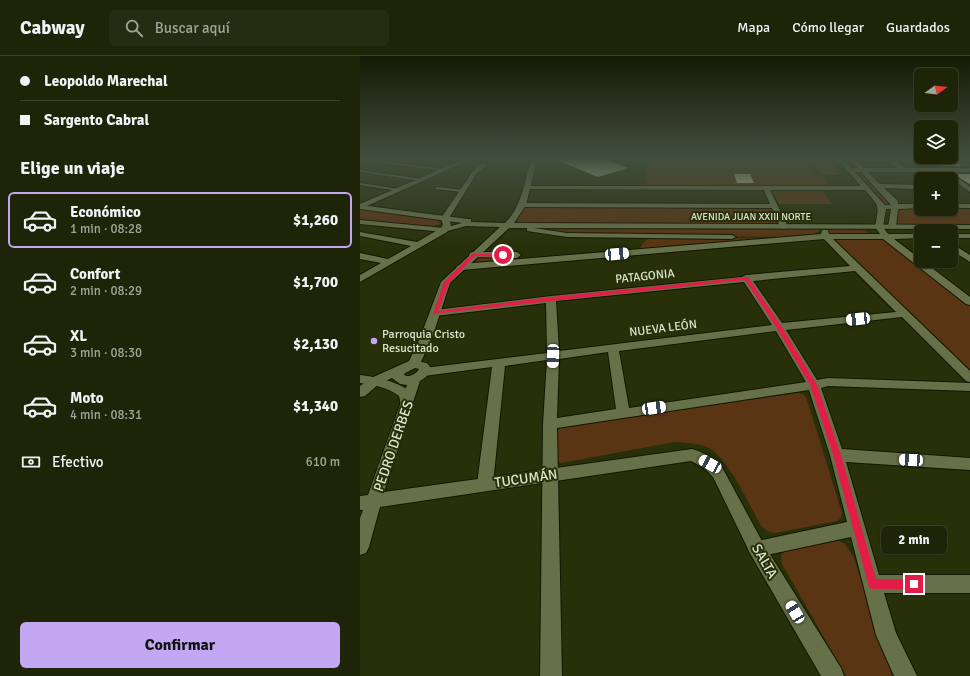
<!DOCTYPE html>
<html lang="es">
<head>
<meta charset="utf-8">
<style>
  :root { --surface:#1e2407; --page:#262c11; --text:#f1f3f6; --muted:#a1a49b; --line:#3c4128; --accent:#c2a7f2 }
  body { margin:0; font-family:Signika,sans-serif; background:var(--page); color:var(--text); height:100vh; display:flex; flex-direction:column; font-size:15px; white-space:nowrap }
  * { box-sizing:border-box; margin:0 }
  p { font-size:13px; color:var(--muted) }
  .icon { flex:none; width:22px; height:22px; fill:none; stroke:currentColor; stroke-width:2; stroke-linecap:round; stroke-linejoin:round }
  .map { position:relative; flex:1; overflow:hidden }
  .side { display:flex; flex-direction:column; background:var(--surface); width:360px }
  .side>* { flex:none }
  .banner { display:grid; align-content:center; height:88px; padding:0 20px; background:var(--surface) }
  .needle { width:26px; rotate:76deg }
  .controls { position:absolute; left:554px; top:12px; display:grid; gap:8px }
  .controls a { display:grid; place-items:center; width:44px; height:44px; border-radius:6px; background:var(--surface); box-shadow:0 1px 3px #0004,0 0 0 1px var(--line); font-size:20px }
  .end { position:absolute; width:18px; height:18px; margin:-9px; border:5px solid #e11d48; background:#fff; box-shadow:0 0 0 2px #fff }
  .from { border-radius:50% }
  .bubble { position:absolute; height:28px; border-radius:6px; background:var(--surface); box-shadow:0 1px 3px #0004,0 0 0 1px var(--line); font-size:13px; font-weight:700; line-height:28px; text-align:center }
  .car { position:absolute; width:12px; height:24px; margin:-12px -6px; border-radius:5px; box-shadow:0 0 3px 1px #0007; background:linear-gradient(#fff 24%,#345 0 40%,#fff 0 76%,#345 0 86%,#fff 0) }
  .banner b { display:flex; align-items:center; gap:14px; height:38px; font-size:15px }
  .banner b+b { border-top:1px solid var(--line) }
  .banner i { width:10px; height:10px; background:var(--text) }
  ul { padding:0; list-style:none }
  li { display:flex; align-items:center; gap:12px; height:56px; margin:0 8px 6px; padding:0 12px; border:2px solid transparent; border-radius:6px }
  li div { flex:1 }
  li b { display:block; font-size:15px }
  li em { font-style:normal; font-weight:700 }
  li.selected { border-color:var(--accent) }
  li>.icon { width:36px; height:36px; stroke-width:1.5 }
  h2 { padding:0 20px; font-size:18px; line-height:48px }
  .pay { display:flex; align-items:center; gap:10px; height:44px; padding:0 20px; font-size:15px }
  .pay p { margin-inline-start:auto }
  .primary-button { display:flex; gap:8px; margin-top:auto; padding:8px 20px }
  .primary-button a { flex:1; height:46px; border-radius:6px; background:var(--accent); color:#111; font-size:16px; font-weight:700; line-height:46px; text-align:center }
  header { display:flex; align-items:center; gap:24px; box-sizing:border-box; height:56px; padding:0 20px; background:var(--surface); border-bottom:1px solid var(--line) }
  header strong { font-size:19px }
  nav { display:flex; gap:22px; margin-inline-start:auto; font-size:14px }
  .search { width:280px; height:36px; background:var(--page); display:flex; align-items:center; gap:10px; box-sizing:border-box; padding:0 14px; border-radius:6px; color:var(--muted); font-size:15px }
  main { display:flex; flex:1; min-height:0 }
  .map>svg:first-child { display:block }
  .green { fill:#593514 }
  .building { fill:#ccd8ac }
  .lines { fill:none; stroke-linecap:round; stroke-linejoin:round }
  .lane-casing { stroke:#121700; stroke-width:2 }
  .street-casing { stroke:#121700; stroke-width:2 }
  .secondary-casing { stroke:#121700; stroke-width:2 }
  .lane { fill:#677149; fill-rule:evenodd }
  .street { fill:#677149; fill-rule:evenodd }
  .secondary { fill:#677149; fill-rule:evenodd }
  .route { fill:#e11d48 }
  .poi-dot { fill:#c2a7f2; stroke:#283009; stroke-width:1.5 }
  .labels { text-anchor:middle; stroke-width:4; stroke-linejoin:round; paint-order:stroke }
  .far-street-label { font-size:10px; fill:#dde4ce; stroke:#283009 }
  .street-label { font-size:12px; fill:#dde4ce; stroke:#283009 }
  .poi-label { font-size:12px; fill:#dde4ce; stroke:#283009; text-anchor:start }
  .near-street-label { font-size:14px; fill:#dde4ce; stroke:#283009 }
</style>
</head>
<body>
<header>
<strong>Cabway</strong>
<div class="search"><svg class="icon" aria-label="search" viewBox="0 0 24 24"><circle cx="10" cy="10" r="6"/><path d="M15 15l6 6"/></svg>Buscar aquí</div>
<nav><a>Mapa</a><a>Cómo llegar</a><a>Guardados</a></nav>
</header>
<main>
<section class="side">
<div class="banner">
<b><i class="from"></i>Leopoldo Marechal</b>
<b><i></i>Sargento Cabral</b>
</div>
<h2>Elige un viaje</h2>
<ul>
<li class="selected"><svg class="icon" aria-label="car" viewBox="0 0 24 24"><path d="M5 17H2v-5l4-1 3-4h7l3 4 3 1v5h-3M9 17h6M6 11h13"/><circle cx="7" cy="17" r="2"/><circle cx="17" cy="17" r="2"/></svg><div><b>Económico</b><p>1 min · 08:28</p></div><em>$1,260</em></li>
<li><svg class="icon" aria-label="car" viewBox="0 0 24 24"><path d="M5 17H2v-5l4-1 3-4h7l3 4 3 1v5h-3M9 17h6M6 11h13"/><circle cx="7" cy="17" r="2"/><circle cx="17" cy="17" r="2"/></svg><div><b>Confort</b><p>2 min · 08:29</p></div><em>$1,700</em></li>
<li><svg class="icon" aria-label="car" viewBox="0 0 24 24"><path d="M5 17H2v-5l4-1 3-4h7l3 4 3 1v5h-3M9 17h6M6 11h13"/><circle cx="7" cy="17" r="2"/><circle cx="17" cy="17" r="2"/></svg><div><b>XL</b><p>3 min · 08:30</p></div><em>$2,130</em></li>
<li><svg class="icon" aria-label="car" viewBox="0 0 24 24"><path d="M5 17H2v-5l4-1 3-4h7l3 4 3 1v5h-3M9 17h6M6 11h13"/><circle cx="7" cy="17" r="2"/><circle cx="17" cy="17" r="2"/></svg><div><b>Moto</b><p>4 min · 08:31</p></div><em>$1,340</em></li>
</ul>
<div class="pay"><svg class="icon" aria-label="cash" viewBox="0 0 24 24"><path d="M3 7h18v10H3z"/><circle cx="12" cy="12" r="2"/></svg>Efectivo<p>610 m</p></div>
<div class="primary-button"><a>Confirmar</a></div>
</section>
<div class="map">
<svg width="610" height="620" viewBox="0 0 610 620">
  <rect width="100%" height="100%" fill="#283009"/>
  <g class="green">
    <path d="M288 103H444L455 119 462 120 469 129H285Z"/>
    <path d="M449 105H470L481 119H460Z"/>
    <path d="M500 116H502L534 149H526L524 148 495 117Z"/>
    <path d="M412 134H462L472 148H419Z"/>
    <path d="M168 151 409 152 413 154 418 167V168L158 167 157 165 163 152Z"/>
    <path d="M561 151V153L610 151V169H534L537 153Z"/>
    <path d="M6 153 77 163 80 168 72 171 0 164V154Z"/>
    <path d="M189 172H452L459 173 460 175 453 178 425 181 205 178 178 173Z"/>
    <path d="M476 173C486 173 504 171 511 179L471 178 469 176 470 174Z"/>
    <path d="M401 182 403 183 280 193V192L283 187 288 183Z"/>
    <path d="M510 182 527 185 610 250V314L473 183Z"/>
    <path d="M119 202H179L111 209Z"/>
    <path d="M437 337 443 338 446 341 482 457 481 462 477 465 415 477 407 475 401 470C390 450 368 402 349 392 339 387 326 387 315 386L201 407 196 405V374L202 371Z"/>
    <path d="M471 481 485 488 494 502 532 620H486L422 508 421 499 427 493Z"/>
  </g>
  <g class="building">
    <path d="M194 103H245L268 112 238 121Z"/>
    <path d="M571 103H590L602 110H583Z"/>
    <path d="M374 118H390L394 127H377Z"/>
    <path d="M594 118H610V128L600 122Z"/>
  </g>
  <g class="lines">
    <g class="lane-casing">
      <g id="lane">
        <path d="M15 104 83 113 85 114 83 115 15 106 0 108V106Z"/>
        <path d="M0 114 61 123 63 124 61 125 0 116Z"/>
        <path d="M0 127 39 133 41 134 39 135 0 129Z"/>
        <path d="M77 131 102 134 104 135 102 136 76 133 75 132Z"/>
      </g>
    </g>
    <g class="street-casing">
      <g id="street">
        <path d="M0 103H5L0 106Z"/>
        <path d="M104 103H112L0 153V148Z"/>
        <path d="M477 103H483L492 112H498L489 103H495L504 112H537L527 103H533L545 112H610V116H590L610 131V136L583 116H508L520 128 561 129V133L524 132 538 145V148H561V152L538 153 536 171 532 173 528 171 531 153H526L523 171 528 178H561V182L534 183 610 241V249L606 248 523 183H473L610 315V326L606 325 542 261 426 274 457 324 468 322 610 327V335L468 330 461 332 482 393 610 402V414L486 406 519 519H610V537H524L536 577 557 620H534L516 579 491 481 397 501 391 499 388 493 391 487 397 485 487 466 470 399 449 334 197 372 202 620H180L183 368 187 304 145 310 133 428 130 433 125 435 120 433 117 428 132 311 64 320 60 319 58 316 60 313 64 312 187 297 186 247 75 260 70 257 75 254 191 240 382 221 386 219 490 210 464 183 101 214 96 211 101 208 461 178 462 174H468L469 178H520L515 171C519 148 520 152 505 134H410L428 171 424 173 420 171 412 152 162 151 158 149 162 147 410 148 404 134 165 133 164 132 167 130H501ZM495 116H501L531 149H525ZM495 215 536 256 422 267 393 225ZM384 226 412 269 199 295 196 245ZM416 275 446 326 269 352 259 295ZM248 296 256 353 197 362 199 303Z"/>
        <path d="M121 107H125L126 110 117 117 89 162 91 169 87 176 0 226V219L21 207 0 203V197L28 203 51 190 0 180V176L57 186 81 172 83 169 81 162 113 115 120 109Z"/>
        <rect x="591" y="148" width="19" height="4"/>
        <path d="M167 171 207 177 372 179 376 181 372 183 207 181 167 175Z"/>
        <rect x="591" y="178" width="19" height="4"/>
        <path d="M591 187 610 199V206L591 194Z"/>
        <path d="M113 196H157L161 199 157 202 110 201 109 199 110 197Z"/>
        <path d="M0 319C17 321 35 325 50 335L53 346 51 349 46 351 41 349 39 340C27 331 14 329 0 327Z"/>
      </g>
    </g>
    <g class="secondary-casing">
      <path id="secondary" d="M171 103H177L166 149 154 167 610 169V173L149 172 90 227 72 282 61 306 67 307 71 312C69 318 66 322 60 325L24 436 332 393C345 397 355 402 363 413L403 487 481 612 484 620H461L391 499 353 421 344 412 331 405 20 451 9 491 6 497 0 499V462L3 454H0V440L8 439 47 329 40 328 32 322 19 328 5 340 0 341V330L11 322 49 305 60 282 81 226 140 171 106 170 84 176 0 168V164L84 172 102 167 0 153V149L108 163H111V166L145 167C162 151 165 124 171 103ZM55 312 59 313C56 318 49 322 44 319L45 317Z"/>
    </g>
    <use href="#lane" class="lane"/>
    <use href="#street" class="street"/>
    <use href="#secondary" class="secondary"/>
  </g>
  <linearGradient id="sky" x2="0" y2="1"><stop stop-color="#161a05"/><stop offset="0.54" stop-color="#424e3e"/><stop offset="1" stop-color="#424e3e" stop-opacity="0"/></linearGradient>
  <rect width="610" height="190" fill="url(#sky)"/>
  <path class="route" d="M112 198H143L145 199 143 201 115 200 89 227 78 255 191 241 388 221 422 271 457 329 481 399 516 523H554L558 524 559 528 558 531 554 533H512L509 531 473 399 450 329 416 271 385 224 73 258 84 226Z"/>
  <circle class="poi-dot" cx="14" cy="285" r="4"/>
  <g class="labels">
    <g class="far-street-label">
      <text x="391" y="164">AVENIDA JUAN XXIII NORTE</text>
    </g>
    <g class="street-label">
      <text transform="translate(285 220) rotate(-6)" y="4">PATAGONIA</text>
      <text transform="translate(303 272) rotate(-7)" y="4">NUEVA LEÓN</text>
    </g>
    <g class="poi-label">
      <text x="22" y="282">Parroquia Cristo<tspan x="22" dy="14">Resucitado</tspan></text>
    </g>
    <g class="near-street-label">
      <text transform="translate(33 390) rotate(-71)" y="5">PEDRO DERBES</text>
      <text transform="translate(166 422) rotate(-8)" y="5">TUCUMÁN</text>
      <text transform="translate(405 505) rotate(60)" y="5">SALTA</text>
    </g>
  </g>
</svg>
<div class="controls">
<a><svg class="needle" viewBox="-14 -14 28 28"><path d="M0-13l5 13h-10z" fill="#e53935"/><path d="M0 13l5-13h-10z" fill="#a1a49b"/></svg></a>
<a><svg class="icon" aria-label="layers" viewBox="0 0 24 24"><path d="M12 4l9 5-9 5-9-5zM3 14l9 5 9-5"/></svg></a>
<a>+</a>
<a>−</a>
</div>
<i class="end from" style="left:143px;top:199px"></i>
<i class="end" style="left:554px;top:528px"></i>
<div class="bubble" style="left:521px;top:470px;width:66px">2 min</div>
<i class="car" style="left:257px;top:198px;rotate:85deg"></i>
<i class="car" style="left:498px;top:263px;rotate:264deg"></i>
<i class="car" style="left:193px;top:300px;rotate:182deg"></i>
<i class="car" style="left:294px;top:352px;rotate:82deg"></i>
<i class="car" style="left:551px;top:404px;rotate:273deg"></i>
<i class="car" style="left:350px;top:408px;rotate:299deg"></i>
<i class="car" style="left:435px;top:556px;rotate:329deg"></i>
</div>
</main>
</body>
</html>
